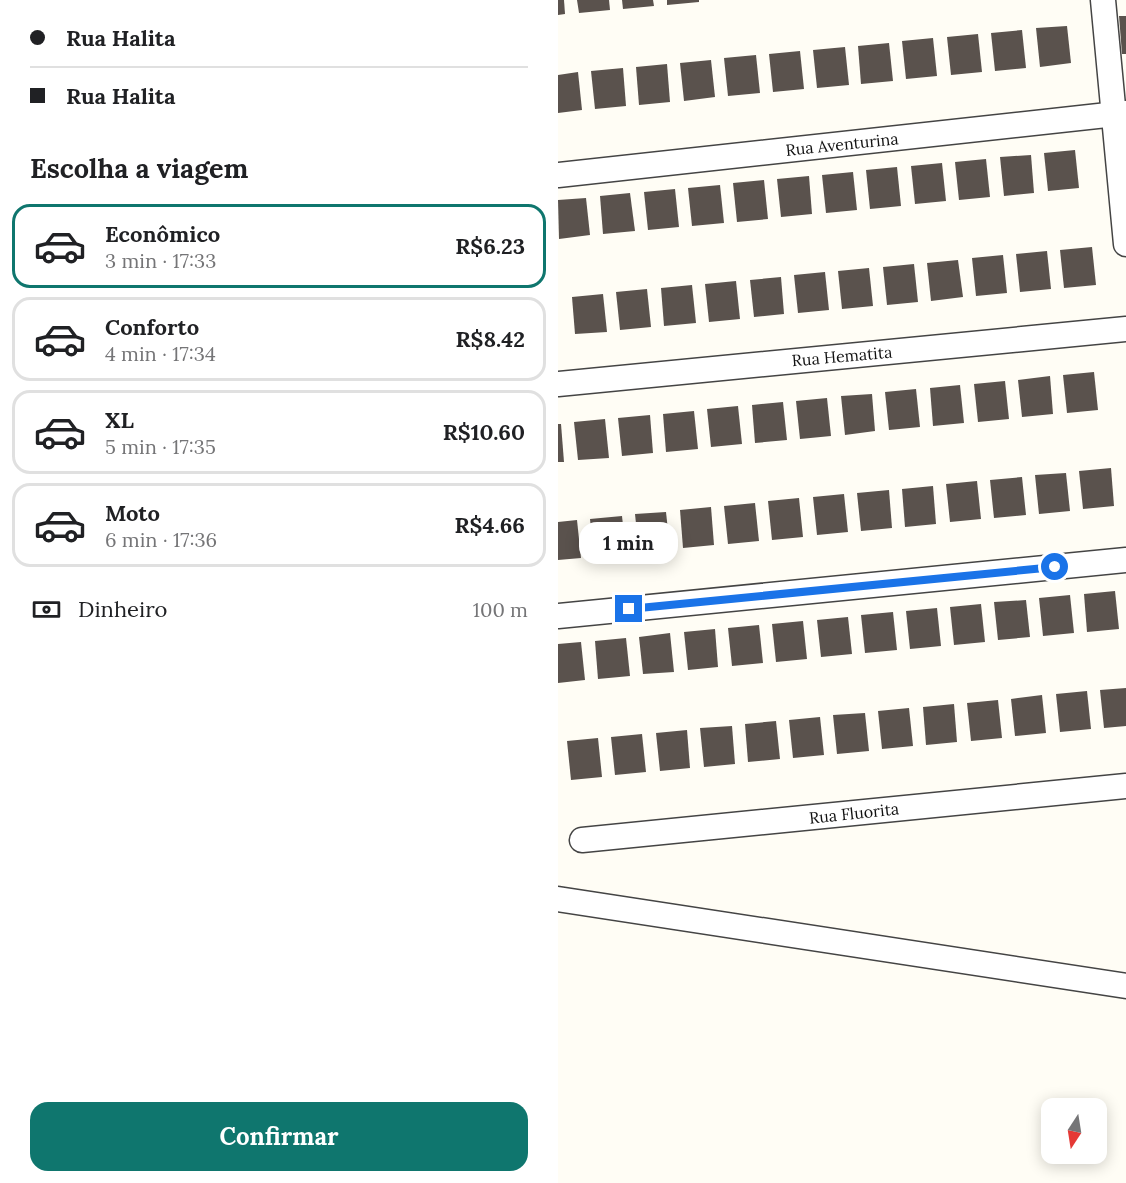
<!DOCTYPE html>
<html lang="pt">
<head>
<meta charset="utf-8">
<style>
  :root { --surface:#fff; --page:#f6f6f6; --text:#202124; --muted:#757577; --line:#e0e0e0; --accent:#0f766e }
  body { margin:0; font-family:Lora,serif; background:var(--page); color:var(--text); height:100vh; display:flex; flex-direction:column; font-size:22px; white-space:nowrap }
  * { box-sizing:border-box; margin:0 }
  p { font-size:20px; color:var(--muted) }
  .icon { flex:none; width:33px; height:33px; fill:none; stroke:currentColor; stroke-width:2; stroke-linecap:round; stroke-linejoin:round }
  .map { position:relative; flex:1; overflow:hidden }
  .side { display:flex; flex-direction:column; background:var(--surface); width:558px }
  .side>* { flex:none }
  .guide { display:grid; align-content:center; height:132px; padding:0 30px; background:var(--surface) }
  .needle { width:39px; rotate:192deg }
  .buttons { position:absolute; left:483px; top:1098px; display:grid; gap:12px }
  .buttons a { display:grid; place-items:center; width:66px; height:66px; border-radius:12px; background:var(--surface); box-shadow:0 3px 15px #0003; font-size:30px }
  .end { position:absolute; width:27px; height:27px; margin:-14px; border:8px solid #1a73e8; background:#fff; box-shadow:0 0 0 3px #fff }
  .from { border-radius:50% }
  .bubble { position:absolute; height:42px; border-radius:18px; background:var(--surface); box-shadow:0 3px 15px #0003; font-size:20px; font-weight:700; line-height:42px; text-align:center }
  .guide b { display:flex; align-items:center; gap:21px; height:57px; font-size:22px }
  .guide b+b { border-top:2px solid var(--line) }
  .guide i { width:15px; height:15px; background:var(--text) }
  ul { padding:0; list-style:none }
  li { display:flex; align-items:center; gap:18px; height:84px; margin:0 12px 9px; padding:0 18px; border:3px solid var(--line); border-radius:18px }
  li div { flex:1 }
  li b { display:block; font-size:22px }
  li em { font-style:normal; font-weight:700 }
  li.active { border-color:var(--accent) }
  li>.icon { width:54px; height:54px; stroke-width:1.5 }
  h2 { padding:0 30px; font-size:27px; line-height:72px }
  .pay { display:flex; align-items:center; gap:15px; height:66px; padding:0 30px; font-size:22px }
  .pay p { margin-inline-start:auto }
  .primary-button { display:flex; gap:12px; margin-top:auto; padding:12px 30px }
  .primary-button a { flex:1; height:69px; border-radius:18px; background:var(--accent); color:#fff; font-size:24px; font-weight:700; line-height:69px; text-align:center }
  main { display:flex; flex:1; min-height:0 }
  .map>svg:first-child { display:block }
  .building { fill:#5a524d }
  .lines { fill:none; stroke-linecap:round; stroke-linejoin:round }
  .street-casing { stroke:#444; stroke-width:27 }
  .street { stroke:#fff; stroke-width:24 }
  .route { stroke:#1a73e8; stroke-width:8 }
  .labels { text-anchor:middle; stroke-width:6; stroke-linejoin:round; paint-order:stroke }
  .street-label { font-size:16px; fill:#111; stroke:#fff }
</style>
</head>
<body>
<main>
<section class="side">
<div class="guide">
<b><i class="from"></i>Rua Halita</b>
<b><i></i>Rua Halita</b>
</div>
<h2>Escolha a viagem</h2>
<ul>
<li class="active"><svg class="icon" aria-label="car" viewBox="0 0 24 24"><path d="M5 17H2v-5l4-1 3-4h7l3 4 3 1v5h-3M9 17h6M6 11h13"/><circle cx="7" cy="17" r="2"/><circle cx="17" cy="17" r="2"/></svg><div><b>Econômico</b><p>3 min · 17:33</p></div><em>R$6.23</em></li>
<li><svg class="icon" aria-label="car" viewBox="0 0 24 24"><path d="M5 17H2v-5l4-1 3-4h7l3 4 3 1v5h-3M9 17h6M6 11h13"/><circle cx="7" cy="17" r="2"/><circle cx="17" cy="17" r="2"/></svg><div><b>Conforto</b><p>4 min · 17:34</p></div><em>R$8.42</em></li>
<li><svg class="icon" aria-label="car" viewBox="0 0 24 24"><path d="M5 17H2v-5l4-1 3-4h7l3 4 3 1v5h-3M9 17h6M6 11h13"/><circle cx="7" cy="17" r="2"/><circle cx="17" cy="17" r="2"/></svg><div><b>XL</b><p>5 min · 17:35</p></div><em>R$10.60</em></li>
<li><svg class="icon" aria-label="car" viewBox="0 0 24 24"><path d="M5 17H2v-5l4-1 3-4h7l3 4 3 1v5h-3M9 17h6M6 11h13"/><circle cx="7" cy="17" r="2"/><circle cx="17" cy="17" r="2"/></svg><div><b>Moto</b><p>6 min · 17:36</p></div><em>R$4.66</em></li>
</ul>
<div class="pay"><svg class="icon" aria-label="cash" viewBox="0 0 24 24"><path d="M3 7h18v10H3z"/><circle cx="12" cy="12" r="2"/></svg>Dinheiro<p>100 m</p></div>
<div class="primary-button"><a>Confirmar</a></div>
</section>
<div class="map">
<svg width="568" height="1183" viewBox="0 0 568 1183">
  <rect width="100%" height="100%" fill="#fffdf5"/>
  <g class="building">
    <path d="M0 0H6L7 14 0 15Z"/>
    <path d="M19 0H51L52 10 21 13Z"/>
    <path d="M64 0H95L96 6 65 9Z"/>
    <path d="M109 0H141V2L109 5Z"/>
    <path d="M561 16H568V54H564Z"/>
    <path d="M509 26 513 63 482 67 478 28Z"/>
    <path d="M464 30 468 68 437 71 433 33Z"/>
    <path d="M420 34 424 72 393 75 389 37Z"/>
    <path d="M375 38 379 76 348 79 344 41Z"/>
    <path d="M331 43 335 81 303 84 300 46Z"/>
    <path d="M287 47 291 85 259 88 255 50Z"/>
    <path d="M242 51 246 89 215 92 211 54Z"/>
    <path d="M198 55 202 93 170 96 166 58Z"/>
    <path d="M153 60 157 97 126 101 122 63Z"/>
    <path d="M109 64 112 102 81 105 78 67Z"/>
    <path d="M65 68 68 106 37 109 33 71Z"/>
    <path d="M20 72 24 110 0 113V75Z"/>
    <path d="M517 150 521 188 490 191 486 153Z"/>
    <path d="M473 155 476 193 446 196 442 157Z"/>
    <path d="M428 159 432 197 401 200 397 162Z"/>
    <path d="M384 163 388 201 357 204 353 166Z"/>
    <path d="M339 167 343 206 312 209 308 170Z"/>
    <path d="M295 172 299 210 268 213 264 175Z"/>
    <path d="M251 176 254 214 223 217 219 179Z"/>
    <path d="M206 180 210 219 179 222 175 183Z"/>
    <path d="M162 185 166 223 134 226 130 188Z"/>
    <path d="M117 189 121 227 90 230 86 192Z"/>
    <path d="M72 193 77 231 45 234 42 196Z"/>
    <path d="M28 198 32 235 1 239 0 200Z"/>
    <path d="M534 247 538 285 506 288 502 250Z"/>
    <path d="M489 251 493 289 462 292 458 254Z"/>
    <path d="M445 255 449 293 418 296 414 258Z"/>
    <path d="M400 260 405 297 373 301 369 263Z"/>
    <path d="M356 264 360 302 329 305 325 267Z"/>
    <path d="M311 268 315 306 284 309 280 271Z"/>
    <path d="M267 272 271 310 240 313 236 275Z"/>
    <path d="M223 277 226 314 196 317 192 280Z"/>
    <path d="M178 281 182 319 151 322 147 284Z"/>
    <path d="M134 285 138 323 106 326 103 288Z"/>
    <path d="M89 289 93 327 62 330 58 292Z"/>
    <path d="M45 294 49 332 17 334 14 297Z"/>
    <path d="M536 372 540 410 509 413 505 375Z"/>
    <path d="M492 376 495 414 464 417 460 380Z"/>
    <path d="M447 381 451 419 420 422 416 384Z"/>
    <path d="M402 385 406 423 375 426 372 388Z"/>
    <path d="M358 389 362 427 331 430 327 392Z"/>
    <path d="M314 394 317 431 287 435 283 396Z"/>
    <path d="M269 398 273 436 242 439 238 401Z"/>
    <path d="M225 402 229 440 197 443 194 405Z"/>
    <path d="M180 406 184 444 153 447 149 409Z"/>
    <path d="M136 411 140 449 108 452 105 414Z"/>
    <path d="M92 415 95 453 64 456 60 418Z"/>
    <path d="M47 419 51 458 20 460 16 422Z"/>
    <path d="M0 424H3L6 462H0Z"/>
    <path d="M553 468 556 506 525 509 521 471Z"/>
    <path d="M508 473 512 511 481 514 477 475Z"/>
    <path d="M464 477 468 515 436 518 432 480Z"/>
    <path d="M419 481 423 519 392 522 388 484Z"/>
    <path d="M375 486 378 524 347 527 344 489Z"/>
    <path d="M331 490 334 528 303 531 299 493Z"/>
    <path d="M286 494 290 532 259 535 255 497Z"/>
    <path d="M241 498 245 537 214 540 210 501Z"/>
    <path d="M197 503 201 541 170 544 166 506Z"/>
    <path d="M153 507 156 545 125 548 122 510Z"/>
    <path d="M108 512 112 549 81 552 77 514Z"/>
    <path d="M64 516 68 553 36 557 32 519Z"/>
    <path d="M19 520 23 558 0 560V522Z"/>
    <path d="M557 591 561 629 529 632 526 594Z"/>
    <path d="M512 595 516 633 485 636 481 598Z"/>
    <path d="M468 600 472 637 440 640 436 602Z"/>
    <path d="M423 604 427 642 396 645 392 607Z"/>
    <path d="M379 608 383 646 352 649 348 611Z"/>
    <path d="M335 612 339 650 307 653 303 615Z"/>
    <path d="M290 617 294 654 263 657 259 620Z"/>
    <path d="M245 621 249 659 218 662 214 624Z"/>
    <path d="M201 625 205 663 174 666 170 628Z"/>
    <path d="M157 629 160 667 130 670 126 632Z"/>
    <path d="M112 633 116 672 85 674 81 637Z"/>
    <path d="M68 638 72 676 40 679 37 641Z"/>
    <path d="M23 642 27 680 0 683V644Z"/>
    <path d="M568 688V726L546 728 542 690Z"/>
    <path d="M529 691 533 729 502 732 498 694Z"/>
    <path d="M484 695 488 733 457 736 453 699Z"/>
    <path d="M440 700 444 738 413 741 409 703Z"/>
    <path d="M396 704 399 742 368 745 365 707Z"/>
    <path d="M351 708 355 746 324 749 320 711Z"/>
    <path d="M307 713 311 751 279 754 275 715Z"/>
    <path d="M262 717 266 755 235 758 231 720Z"/>
    <path d="M218 721 222 759 190 762 187 724Z"/>
    <path d="M174 726 177 764 146 767 142 728Z"/>
    <path d="M129 730 132 768 102 771 98 733Z"/>
    <path d="M84 734 88 772 57 775 53 737Z"/>
    <path d="M40 738 44 777 13 780 9 741Z"/>
  </g>
  <g class="lines">
    <g class="street-casing">
      <g id="street">
        <path d="M545 0 568 244"/>
        <path d="M0 175 568 113"/>
        <path d="M0 384 568 329"/>
        <path d="M0 616 568 560"/>
        <path d="M24 840 568 786"/>
        <path d="M0 899 568 986"/>
      </g>
    </g>
    <use href="#street" class="street"/>
  </g>
  <g class="lines">
    <path class="route" d="M71 609 497 567"/>
  </g>
  <g class="labels">
    <g class="street-label">
      <text transform="translate(284 144) rotate(-6)" y="6">Rua Aventurina</text>
      <text transform="translate(284 356) rotate(-5)" y="6">Rua Hematita</text>
      <text transform="translate(296 813) rotate(-6)" y="6">Rua Fluorita</text>
    </g>
  </g>
</svg>
<div class="buttons">
<a><svg class="needle" viewBox="-14 -14 28 28"><path d="M0-13l5 13h-10z" fill="#e53935"/><path d="M0 13l5-13h-10z" fill="#757577"/></svg></a>
</div>
<i class="end from" style="left:497px;top:567px"></i>
<i class="end" style="left:71px;top:609px"></i>
<div class="bubble" style="left:21px;top:522px;width:99px">1 min</div>
</div>
</main>
</body>
</html>
